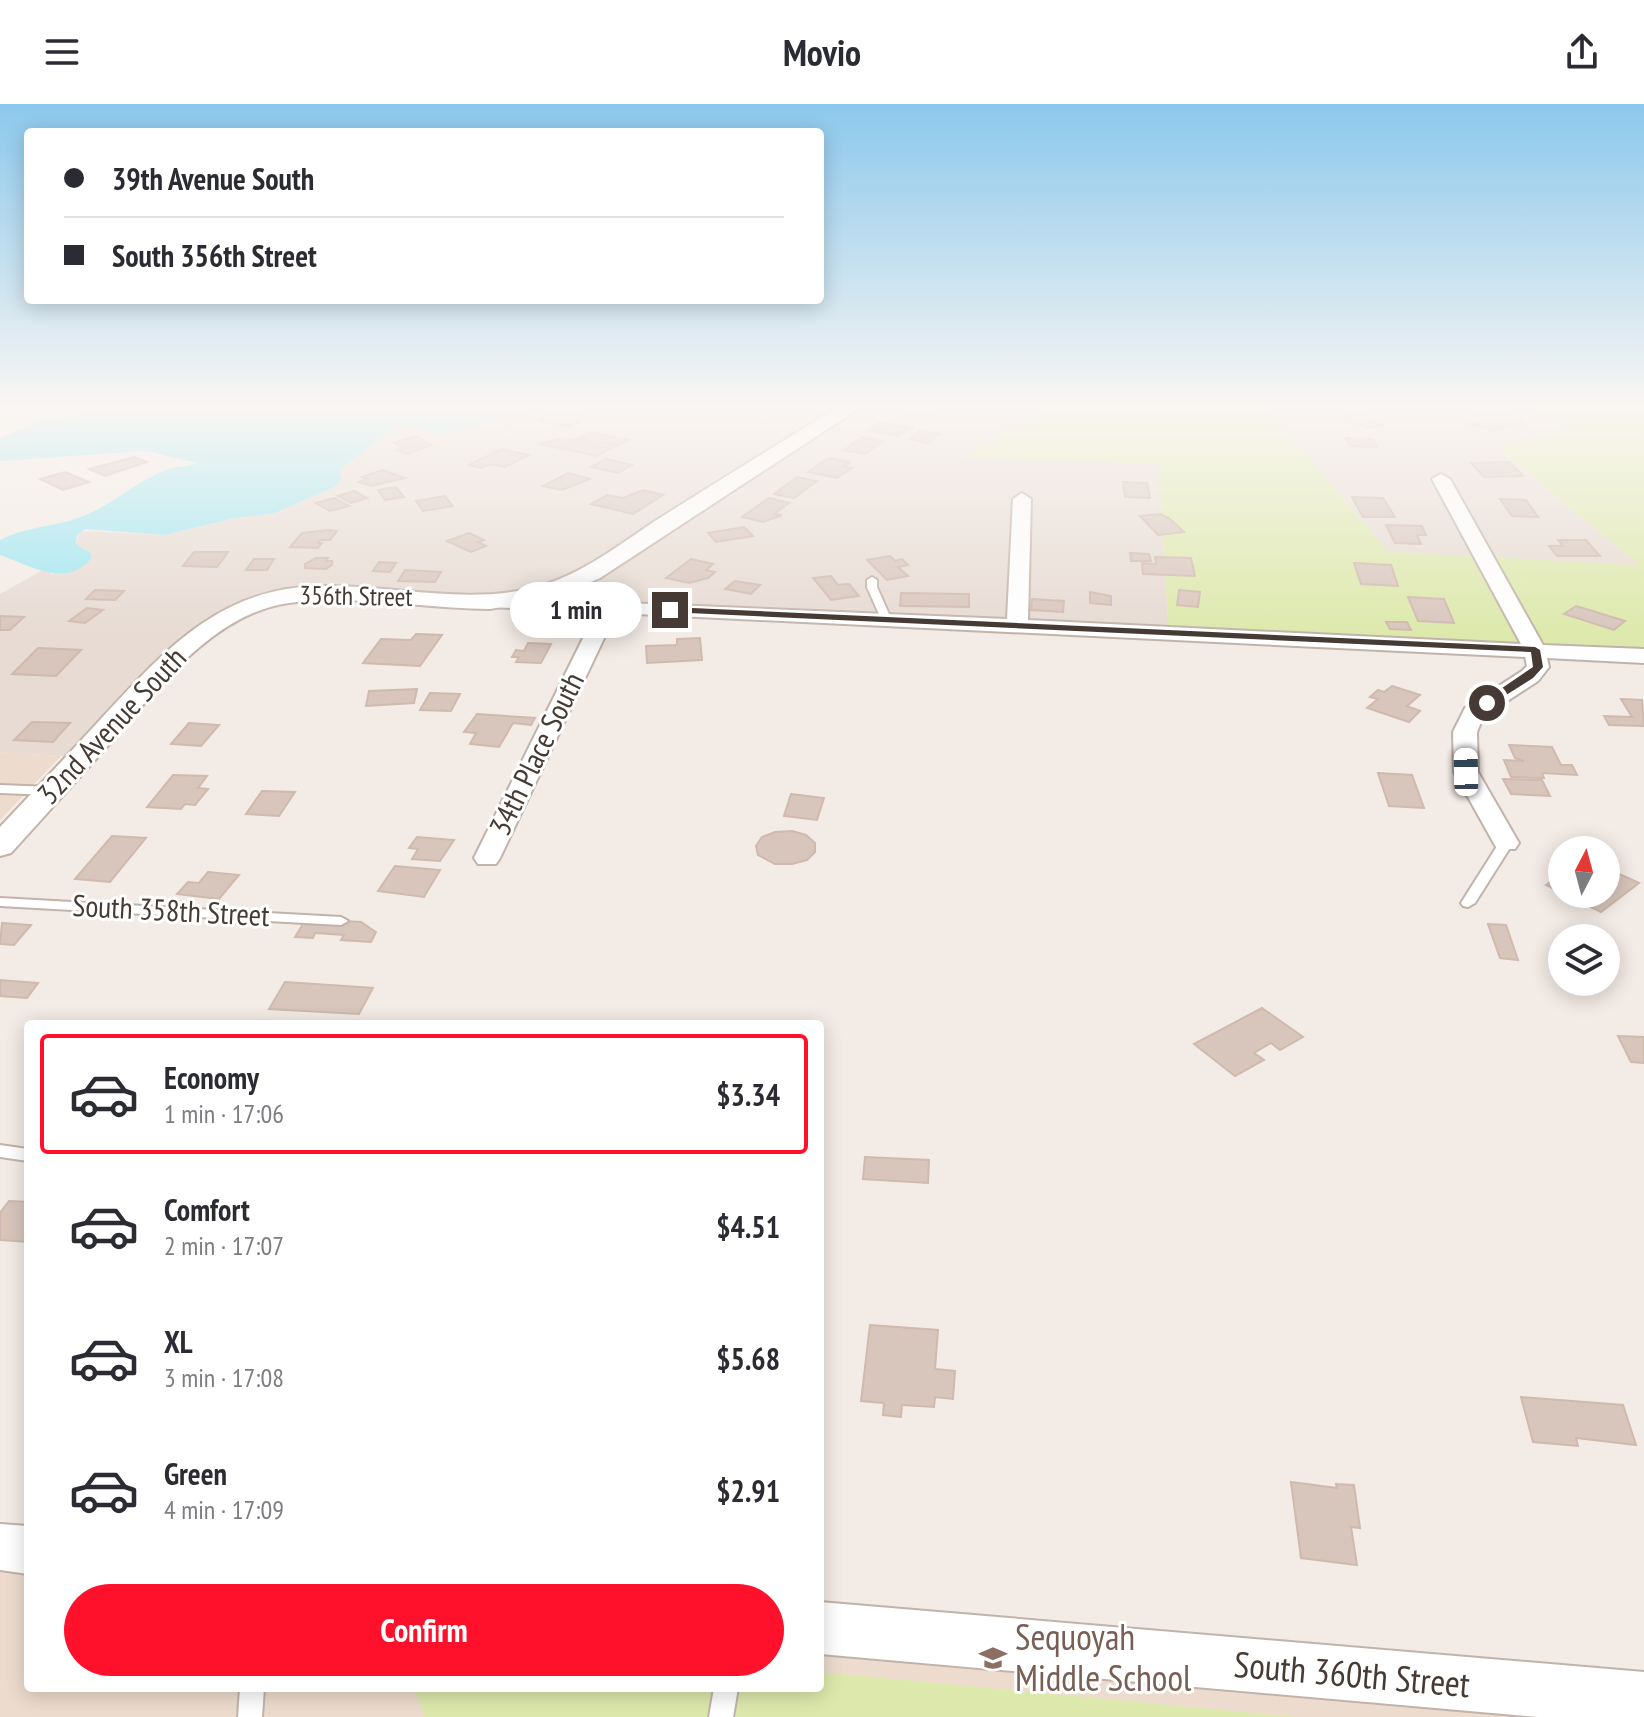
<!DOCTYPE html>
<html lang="en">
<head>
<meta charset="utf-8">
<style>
  :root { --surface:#fff; --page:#f7f7f7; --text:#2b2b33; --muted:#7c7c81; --line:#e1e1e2; --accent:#ff102b }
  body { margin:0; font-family:"PT Sans Narrow",sans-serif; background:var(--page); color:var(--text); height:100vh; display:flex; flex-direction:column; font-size:30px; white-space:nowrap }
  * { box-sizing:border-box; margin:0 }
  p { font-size:26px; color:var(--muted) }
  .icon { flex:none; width:44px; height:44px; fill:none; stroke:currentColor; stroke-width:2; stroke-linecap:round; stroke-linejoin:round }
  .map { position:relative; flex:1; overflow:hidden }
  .sheet { position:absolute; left:24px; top:916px; width:800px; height:672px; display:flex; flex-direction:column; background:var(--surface); border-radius:8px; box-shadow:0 4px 20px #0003 }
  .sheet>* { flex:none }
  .hud { position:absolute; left:24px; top:24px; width:800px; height:176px; border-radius:8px; box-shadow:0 4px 20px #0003; display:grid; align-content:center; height:176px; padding:0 40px; background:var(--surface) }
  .needle { width:52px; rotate:6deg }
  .controls { position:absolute; left:1548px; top:732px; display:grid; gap:16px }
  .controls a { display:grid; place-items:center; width:72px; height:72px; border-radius:50%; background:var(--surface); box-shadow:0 4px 20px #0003; font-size:40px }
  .end { position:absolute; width:36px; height:36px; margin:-18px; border:10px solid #463a34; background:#fff; box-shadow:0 0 0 4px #fff }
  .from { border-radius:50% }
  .bubble { position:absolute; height:56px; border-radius:28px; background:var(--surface); box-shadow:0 4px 20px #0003; font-size:26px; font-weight:700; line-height:56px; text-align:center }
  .car { position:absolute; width:24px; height:48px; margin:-24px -12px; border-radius:10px; box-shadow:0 0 6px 2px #0007; background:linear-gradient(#fff 24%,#345 0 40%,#fff 0 76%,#345 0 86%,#fff 0) }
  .hud b { display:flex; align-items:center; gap:28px; height:76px; font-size:30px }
  .hud b+b { border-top:2px solid var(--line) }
  .hud i { width:20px; height:20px; background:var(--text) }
  ul { padding:14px 0 0; list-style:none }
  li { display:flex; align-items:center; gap:24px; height:120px; margin:0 16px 12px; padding:0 24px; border:4px solid transparent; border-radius:8px }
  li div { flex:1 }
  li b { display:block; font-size:30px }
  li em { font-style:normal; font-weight:700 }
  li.selected { border-color:var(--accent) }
  li>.icon { width:72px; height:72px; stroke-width:1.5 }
  .action { display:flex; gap:16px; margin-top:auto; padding:16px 40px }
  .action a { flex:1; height:92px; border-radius:48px; background:var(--accent); color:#fff; font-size:32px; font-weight:700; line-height:92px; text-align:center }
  header { display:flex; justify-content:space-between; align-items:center; height:104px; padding:0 40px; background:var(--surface); font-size:36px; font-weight:700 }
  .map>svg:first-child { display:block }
  .residential { fill:#e7dbd3 }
  .education { fill:#eddcce }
  .green { fill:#dde9ac }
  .water { fill:#9fe6f2 }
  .building { fill:#d8c6bd; stroke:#d0b9ad; stroke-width:2 }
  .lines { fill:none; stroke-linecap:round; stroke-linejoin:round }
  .service-casing { stroke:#c2b3aa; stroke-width:4 }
  .minor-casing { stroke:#c2b3aa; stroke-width:4 }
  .tertiary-casing { stroke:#c2b3aa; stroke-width:4 }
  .service { fill:#fff; fill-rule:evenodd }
  .minor { fill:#fff; fill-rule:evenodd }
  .tertiary { fill:#fff; fill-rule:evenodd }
  .route { fill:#463a34 }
  .labels { text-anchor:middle; stroke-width:6; stroke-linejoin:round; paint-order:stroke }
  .far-street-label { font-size:26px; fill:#463a34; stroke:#fff }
  .street-label { font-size:30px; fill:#463a34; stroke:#fff }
  .near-education-label { font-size:36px; fill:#785e54; stroke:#fff; text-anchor:start }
  .near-street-label { font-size:36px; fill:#463a34; stroke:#fff }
</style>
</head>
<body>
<header><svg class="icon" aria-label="menu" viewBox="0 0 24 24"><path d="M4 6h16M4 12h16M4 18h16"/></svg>Movio<svg class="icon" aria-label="share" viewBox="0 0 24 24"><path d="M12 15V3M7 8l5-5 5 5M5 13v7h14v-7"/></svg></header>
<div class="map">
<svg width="1644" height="1613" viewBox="0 0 1644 1613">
  <rect width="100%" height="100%" fill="#f3ebe5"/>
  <g class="residential">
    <path d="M529 305H1046L965 352 1158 360 1169 531 323 489 230 510 78 657 61 652 0 648V490L45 465 53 471 76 441 80 427 164 431 235 414 275 409 336 382 341 375 340 365 396 322 412 321 422 327 448 329Z"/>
    <path d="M1267 305H1523L1563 325 1500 347 1641 462 1389 448Z"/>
  </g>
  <g class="education">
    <path d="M0 648 61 652 0 716Z"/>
    <path d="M0 1443 28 1446V1584H820V1524L1644 1595V1613H0Z"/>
  </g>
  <g class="green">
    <path d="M1046 305H1267L1389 448 1639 461 1500 346 1562 325 1523 305H1644V554L1169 531 1158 360 964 353Z"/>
    <path d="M820 1568 1297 1613H425L414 1584H820Z"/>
  </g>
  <path class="water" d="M114 305H529L448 329 433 330 412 321 396 322 340 365 341 375 336 382 275 409 235 414 164 431 85 425 77 431 76 440 92 450 91 455C64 484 32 462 0 451V436C25 423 52 423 78 414 112 402 136 377 166 366 177 362 187 363 197 359L146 347 0 357V334L41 317Z"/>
  <g class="building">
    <path d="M915 305H944L931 313 909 309Z"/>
    <path d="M558 306 578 310 569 315 580 317 569 322 538 316Z"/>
    <path d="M1493 307 1522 317 1493 327 1473 320 1490 314 1480 311Z"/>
    <path d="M1359 311 1381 321 1368 324 1346 314Z"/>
    <path d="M879 318 911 324 898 332 867 326Z"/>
    <path d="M921 326 939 330 928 339 910 335Z"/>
    <path d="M590 328 628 336 617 342 578 335Z"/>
    <path d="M416 332 432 341 407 350 398 346 404 344 394 339Z"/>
    <path d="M862 333 883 337 865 350 844 346Z"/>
    <path d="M561 334 611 344 597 352 539 340Z"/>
    <path d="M1346 334 1373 335 1377 343 1350 342Z"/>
    <path d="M501 345 529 351 505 363 490 360 481 364 469 361Z"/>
    <path d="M134 353 147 358 105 372 89 365Z"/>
    <path d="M829 354 850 358 844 363 852 364 837 374 808 368Z"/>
    <path d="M606 355 632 361 618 369 591 363Z"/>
    <path d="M1509 358 1523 372 1484 373 1471 359Z"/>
    <path d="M382 366 405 374 371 382 359 378 367 375 362 373Z"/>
    <path d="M65 368 89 378 63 386 40 375Z"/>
    <path d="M568 369 590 375 562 386 543 382Z"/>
    <path d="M797 373 817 377 794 394 774 390Z"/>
    <path d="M1123 378 1147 379 1150 394 1125 393Z"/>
    <path d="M396 383 404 393 385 396 378 386Z"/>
    <path d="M643 386 663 391 633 410 591 400 607 391 623 394Z"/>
    <path d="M354 387 367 394 351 399 338 392Z"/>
    <path d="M445 392 453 402 423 407 416 397Z"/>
    <path d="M1352 393 1383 394 1395 413H1363Z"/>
    <path d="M334 394 349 402 330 407 316 399Z"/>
    <path d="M769 394 789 399 774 410 782 411 763 418 742 413Z"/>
    <path d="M1500 395 1526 396 1538 413 1512 412Z"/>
    <path d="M1160 410 1169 414 1184 428 1158 431 1140 412Z"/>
    <path d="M1386 421 1422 422 1426 431H1417L1421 440 1395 439Z"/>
    <path d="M744 423 753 432 716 438 708 429Z"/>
    <path d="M330 426 337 427 330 436H320L318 439H322L318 444 290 443 302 429Z"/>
    <path d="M469 429 484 436 478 438 486 442 471 448 447 437Z"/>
    <path d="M1558 436H1586L1600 452H1557L1549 442H1563Z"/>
    <path d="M194 448H228L217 463 183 462Z"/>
    <path d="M1130 449 1149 450 1151 457H1131Z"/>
    <path d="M890 452 895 457 902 455 908 461 898 463 908 472 887 476 867 456Z"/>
    <path d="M1155 453 1191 454 1195 472 1143 470 1142 459 1156 460Z"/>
    <path d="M316 454H328L326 457H332V461L326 465 305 464V460Z"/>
    <path d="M254 455H274L267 466H246Z"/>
    <path d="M691 455 713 460 706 466 715 468 708 474 689 479 666 474Z"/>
    <path d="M379 458 396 459 390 468 373 467Z"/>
    <path d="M1354 459 1391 461 1398 482 1361 480Z"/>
    <path d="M405 466 441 468 435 478 398 477Z"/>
    <path d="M831 472 838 481 849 480 859 492 831 496 813 474Z"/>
    <path d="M735 477 760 481 751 490 725 485Z"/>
    <path d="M95 486 124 487 115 496 86 495Z"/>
    <path d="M1179 486 1200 488 1198 503 1177 501Z"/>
    <path d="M1090 488 1111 492V501L1090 499Z"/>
    <path d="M901 489 969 490V503L900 502Z"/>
    <path d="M1408 493 1444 495 1454 519 1418 517Z"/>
    <path d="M1032 495 1064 497 1063 508 1031 506Z"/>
    <path d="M1576 502 1625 517 1614 526 1564 510Z"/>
    <path d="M87 504 103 506 85 519 69 517Z"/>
    <path d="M0 512 24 513 10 526H0Z"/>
    <path d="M1386 518H1407L1411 526 1390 525Z"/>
    <path d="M416 530 442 531 420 562 363 559 381 535 411 536Z"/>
    <path d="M700 534 702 556 647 559 646 542 677 541V535Z"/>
    <path d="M528 539 551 540 541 559 516 558 519 553H512L516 546 524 547Z"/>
    <path d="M38 544 81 546 56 572 12 570Z"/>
    <path d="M1392 582 1420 591 1407 602 1420 607 1409 618 1367 604 1378 595 1370 593 1378 586 1384 588Z"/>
    <path d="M417 585 414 599 366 602 369 587Z"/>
    <path d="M430 589 460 590 451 607 420 606Z"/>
    <path d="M1621 595 1642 596 1644 622 1609 621 1604 612 1632 613Z"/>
    <path d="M477 610 535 614 531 621 513 619 499 643 470 640 476 629 464 628Z"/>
    <path d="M32 618 70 619 53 638 14 636Z"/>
    <path d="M189 619 219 621 201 642 171 640Z"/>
    <path d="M1509 641 1552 643 1561 661H1572L1577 671 1542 669 1544 674 1511 673 1504 656 1524 657 1515 654Z"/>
    <path d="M1378 669 1412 671 1424 704 1389 702Z"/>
    <path d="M173 671 207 672 198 684 208 685 195 701 185 700 181 705 147 703Z"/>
    <path d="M1503 675 1542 676 1550 692 1511 690Z"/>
    <path d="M262 687 295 688 279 712 246 710Z"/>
    <path d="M791 690 824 694 817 716 784 712Z"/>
    <path d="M792 727 806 731 815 739V748L807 756 792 760H775L758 751 756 742 762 733 775 728Z"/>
    <path d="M112 732 146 734 110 778 75 775Z"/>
    <path d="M417 733 454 736 440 757 412 755 418 745 409 744Z"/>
    <path d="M395 762 440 766 424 793 378 787Z"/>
    <path d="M1606 764 1639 779 1601 808 1565 790H1606Z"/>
    <path d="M208 768 239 771 219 795 177 790 188 778 199 779Z"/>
    <path d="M1562 769V789L1546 781Z"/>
    <path d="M306 815 361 818 376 828 371 838 341 836 344 831 315 829 313 834 295 833Z"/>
    <path d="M2 819 31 821 14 841 0 840Z"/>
    <path d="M1488 820 1506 821 1518 856 1500 854Z"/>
    <path d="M0 876 38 879 27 894 0 892Z"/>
    <path d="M285 878 373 884 359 910 269 905Z"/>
    <path d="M1262 904 1303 933 1280 946 1271 939 1254 949 1264 956 1235 972 1194 940Z"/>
    <path d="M1618 932 1644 933V959L1631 958Z"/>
    <path d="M865 1053 929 1056 928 1079 863 1075Z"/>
    <path d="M9 1097 28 1098V1138L0 1136V1109Z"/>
    <path d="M870 1221 938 1226 935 1265 955 1267 953 1295 935 1293 934 1303 902 1301 901 1313 883 1311 884 1299 861 1297Z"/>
    <path d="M1521 1293 1623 1301 1636 1341 1576 1334 1578 1342 1533 1338Z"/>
    <path d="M1291 1378 1337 1384 1336 1380 1354 1381 1360 1424 1351 1423 1357 1461 1301 1454Z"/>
  </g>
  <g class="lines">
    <g class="service-casing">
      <g id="service">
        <path d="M872 473 877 476V483L892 517 891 519H883L882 517 867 483V476Z"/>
        <path d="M0 681 51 683 57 687 51 691 0 689Z"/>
        <path d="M1506 735 1513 739 1475 799 1468 803 1463 802 1461 799 1499 739Z"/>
        <path d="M0 794 341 813 348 817 341 821 0 802Z"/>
        <path d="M0 1041 28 1045V1057L0 1053Z"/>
        <path d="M240 1584H264L262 1613H238Z"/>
        <path d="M714 1584H738L733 1613H709Z"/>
      </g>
    </g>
    <g class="minor-casing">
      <path id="minor" d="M1441 370 1450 375 1543 541 1644 545V559L1547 554 1549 563 1538 577 1483 613 1477 628 1478 668 1519 739 1515 745H1497L1454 668 1453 628 1465 604 1522 567 1527 562 1525 553 616 509 500 754 496 760H478L474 754 596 508 490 503 480 497 483 493 1007 515 1013 395 1022 389 1031 395 1028 516 1521 540 1432 375Z"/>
    </g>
    <g class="tertiary-casing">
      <g id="tertiary">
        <path d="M835 305H858L600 474 553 494 490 505C424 505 355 490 289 499 210 510 154 590 106 644 74 679 43 714 11 749L0 752V723C33 688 66 653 99 617 164 547 220 482 323 482 394 481 470 502 540 482 582 470 619 441 655 417 715 379 775 342 835 305Z"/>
        <path d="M0 1420 28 1422V1470L0 1466Z"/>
        <path d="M820 1498 1644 1568V1613H1537L820 1550Z"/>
      </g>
    </g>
    <use href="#service" class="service"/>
    <use href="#minor" class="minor"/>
    <use href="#tertiary" class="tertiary"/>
  </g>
  <linearGradient id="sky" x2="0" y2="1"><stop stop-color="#8bc8ec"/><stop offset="0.57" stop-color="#faf6f3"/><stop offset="1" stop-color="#faf6f3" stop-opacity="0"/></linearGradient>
  <rect width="1644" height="531" fill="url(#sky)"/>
  <path class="route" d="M670 503 1535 543 1540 546 1543 563 1533 574 1487 603 1483 602V597L1533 563 1531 548 667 508Z"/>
  <defs>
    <g id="school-bare" transform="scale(2.16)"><path d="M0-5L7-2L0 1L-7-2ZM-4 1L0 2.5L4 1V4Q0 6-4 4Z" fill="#8d6e63" stroke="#fff" stroke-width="2.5" paint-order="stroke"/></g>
  </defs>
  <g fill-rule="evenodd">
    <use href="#school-bare" x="993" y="1554"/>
  </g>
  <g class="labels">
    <g class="far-street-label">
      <text transform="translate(356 492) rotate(1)" y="9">356th Street</text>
    </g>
    <g class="street-label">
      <text transform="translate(112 622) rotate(-47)" y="10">32nd Avenue South</text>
      <text transform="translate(537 650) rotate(-64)" y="10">34th Place South</text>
      <text transform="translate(171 807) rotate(3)" y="10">South 358th Street</text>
    </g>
    <g class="near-education-label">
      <text x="1015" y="1546">Sequoyah<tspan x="1015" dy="41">Middle School</tspan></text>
    </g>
    <g class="near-street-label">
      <text transform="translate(1352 1570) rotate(5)" y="13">South 360th Street</text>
    </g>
  </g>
</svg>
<div class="controls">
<a><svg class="needle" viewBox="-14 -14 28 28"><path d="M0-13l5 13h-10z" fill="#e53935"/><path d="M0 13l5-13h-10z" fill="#7c7c81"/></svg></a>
<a><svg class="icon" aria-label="layers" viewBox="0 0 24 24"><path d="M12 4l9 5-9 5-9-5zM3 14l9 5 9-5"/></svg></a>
</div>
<i class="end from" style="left:1487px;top:599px"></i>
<i class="end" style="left:670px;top:506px"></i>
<div class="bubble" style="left:510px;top:478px;width:132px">1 min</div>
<i class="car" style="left:1466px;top:668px;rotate:359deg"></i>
<div class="hud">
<b><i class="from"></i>39th Avenue South</b>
<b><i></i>South 356th Street</b>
</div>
<section class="sheet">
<ul>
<li class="selected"><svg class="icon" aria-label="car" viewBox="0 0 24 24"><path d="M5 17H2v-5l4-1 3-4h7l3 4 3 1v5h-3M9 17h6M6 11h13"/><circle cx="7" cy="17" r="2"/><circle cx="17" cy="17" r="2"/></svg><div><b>Economy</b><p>1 min · 17:06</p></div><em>$3.34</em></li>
<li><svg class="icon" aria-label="car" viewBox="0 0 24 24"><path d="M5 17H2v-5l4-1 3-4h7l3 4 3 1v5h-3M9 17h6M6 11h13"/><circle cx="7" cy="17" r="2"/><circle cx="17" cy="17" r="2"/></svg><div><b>Comfort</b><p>2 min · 17:07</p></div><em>$4.51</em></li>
<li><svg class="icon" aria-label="car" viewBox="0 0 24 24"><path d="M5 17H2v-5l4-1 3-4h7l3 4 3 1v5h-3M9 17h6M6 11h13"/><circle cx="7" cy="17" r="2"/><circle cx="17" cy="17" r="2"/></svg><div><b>XL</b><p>3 min · 17:08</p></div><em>$5.68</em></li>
<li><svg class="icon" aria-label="car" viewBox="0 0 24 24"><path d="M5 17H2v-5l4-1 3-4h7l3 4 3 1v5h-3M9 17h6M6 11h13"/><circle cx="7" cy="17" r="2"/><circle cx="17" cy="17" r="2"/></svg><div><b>Green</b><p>4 min · 17:09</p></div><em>$2.91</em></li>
</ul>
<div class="action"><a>Confirm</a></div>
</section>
</div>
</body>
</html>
